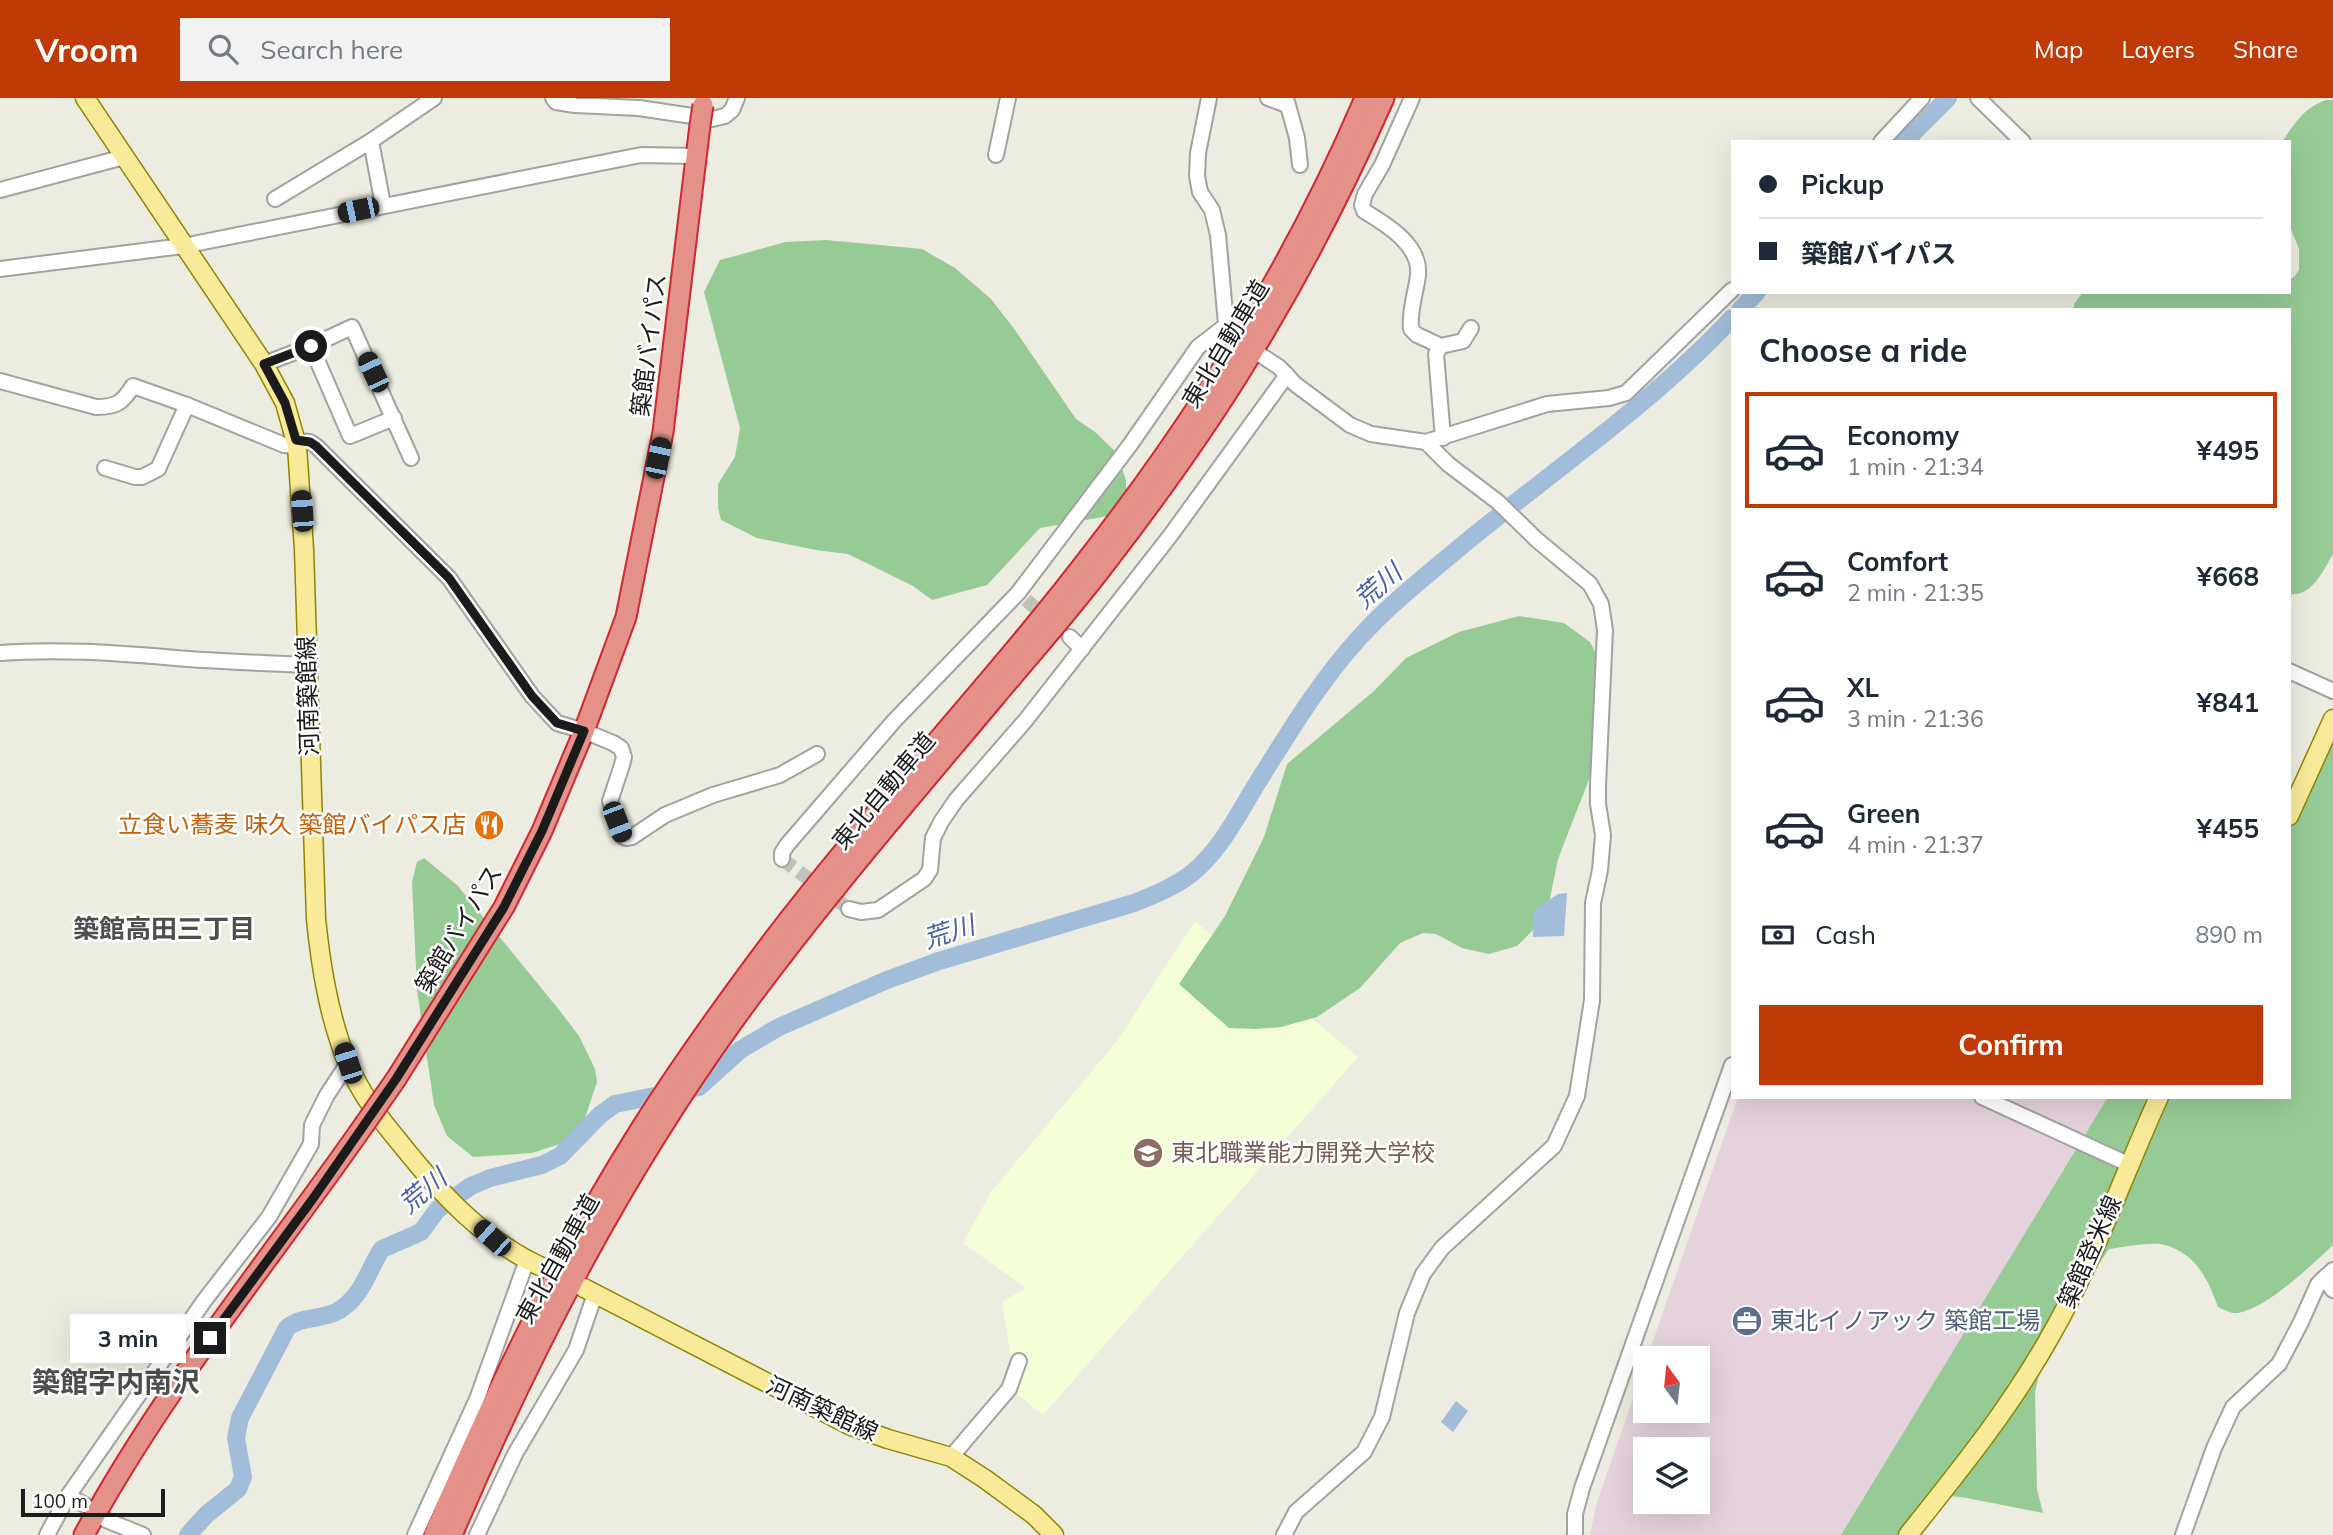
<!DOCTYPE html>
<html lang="en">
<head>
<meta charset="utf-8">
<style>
  :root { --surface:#fff; --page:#f2f2f3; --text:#1f2937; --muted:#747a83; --line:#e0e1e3; --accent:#bf3a06 }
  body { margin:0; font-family:Mulish,"Noto Sans JP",sans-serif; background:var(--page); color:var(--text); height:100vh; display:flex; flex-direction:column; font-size:26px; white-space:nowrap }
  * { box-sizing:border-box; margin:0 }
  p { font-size:23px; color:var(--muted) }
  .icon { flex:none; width:38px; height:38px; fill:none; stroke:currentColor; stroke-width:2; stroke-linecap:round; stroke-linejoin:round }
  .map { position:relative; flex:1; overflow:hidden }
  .panel { position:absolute; left:1731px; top:210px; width:560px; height:791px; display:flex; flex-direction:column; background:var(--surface); border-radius:0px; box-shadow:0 7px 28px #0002 }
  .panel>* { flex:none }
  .banner { position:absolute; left:1731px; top:42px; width:560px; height:154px; border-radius:0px; box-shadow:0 7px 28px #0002; display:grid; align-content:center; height:154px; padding:0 28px; background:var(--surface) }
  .needle { width:46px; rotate:345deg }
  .controls { position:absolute; left:1633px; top:1248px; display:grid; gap:14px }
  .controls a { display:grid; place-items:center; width:77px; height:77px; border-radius:0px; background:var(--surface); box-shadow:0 7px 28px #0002; font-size:35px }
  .scale { position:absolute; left:21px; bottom:18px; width:144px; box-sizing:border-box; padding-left:7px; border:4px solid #1b1b1b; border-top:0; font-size:19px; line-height:24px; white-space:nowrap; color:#1b1b1b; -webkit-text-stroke:5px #fff; paint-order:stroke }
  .end { position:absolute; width:32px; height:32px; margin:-16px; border:9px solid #1b1b1b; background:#fff; box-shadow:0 0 0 4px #fff }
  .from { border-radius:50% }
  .bubble { position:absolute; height:49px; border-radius:0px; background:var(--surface); box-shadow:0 7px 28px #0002; font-size:23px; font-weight:700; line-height:49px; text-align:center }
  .car { position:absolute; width:21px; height:42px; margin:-21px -10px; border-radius:9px; box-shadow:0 0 5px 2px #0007; background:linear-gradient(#222 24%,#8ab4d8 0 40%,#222 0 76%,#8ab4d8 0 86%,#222 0) }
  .banner b { display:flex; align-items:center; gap:24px; height:66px; font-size:26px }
  .banner b+b { border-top:2px solid var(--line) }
  .banner i { width:18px; height:18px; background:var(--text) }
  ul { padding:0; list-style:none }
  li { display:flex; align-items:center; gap:21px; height:116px; margin:0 14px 10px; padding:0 14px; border:4px solid transparent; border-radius:0px }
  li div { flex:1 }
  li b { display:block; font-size:26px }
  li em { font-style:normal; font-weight:700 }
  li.current { border-color:var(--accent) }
  li>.icon { width:63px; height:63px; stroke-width:1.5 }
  h2 { padding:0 28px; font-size:32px; line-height:84px }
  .pay { display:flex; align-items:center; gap:18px; height:77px; padding:0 28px; font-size:26px }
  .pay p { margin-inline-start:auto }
  .action { display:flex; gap:14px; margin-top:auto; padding:14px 28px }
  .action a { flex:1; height:80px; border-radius:0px; background:var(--accent); color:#fff; font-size:28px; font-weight:700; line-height:80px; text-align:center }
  header { display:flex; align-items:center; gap:42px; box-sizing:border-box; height:98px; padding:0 35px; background:var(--accent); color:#fff }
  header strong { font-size:33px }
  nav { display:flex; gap:38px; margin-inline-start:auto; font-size:24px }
  .search { width:490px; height:63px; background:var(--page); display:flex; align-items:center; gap:18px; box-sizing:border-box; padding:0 24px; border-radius:0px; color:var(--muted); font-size:26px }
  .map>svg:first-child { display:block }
  .industrial { fill:#e5d2dc; fill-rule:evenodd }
  .education { fill:#f3fed7 }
  .forest { fill:#96cb96 }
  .water { fill:#a1bdd9 }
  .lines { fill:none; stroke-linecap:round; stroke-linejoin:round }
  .river { stroke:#a1bdd9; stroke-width:18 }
  .minor-tunnel { stroke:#c2c2b9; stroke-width:14; stroke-dasharray:14 7; stroke-linecap:butt }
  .minor-casing { stroke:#a2a2a2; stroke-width:18 }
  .major-casing { stroke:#8d8604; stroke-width:21 }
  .highway-casing { stroke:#cf2832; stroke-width:23 }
  .minor { stroke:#fff; stroke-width:14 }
  .major { stroke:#f9ea99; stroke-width:18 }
  .highway { stroke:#e39189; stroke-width:19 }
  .highway-bridge-casing { stroke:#cf2832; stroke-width:23; stroke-linecap:butt }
  .highway-bridge { stroke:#e39189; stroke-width:19 }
  .route { stroke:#1b1b1b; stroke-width:9 }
  .labels { text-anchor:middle; stroke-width:5; stroke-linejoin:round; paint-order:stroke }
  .street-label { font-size:24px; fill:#1b1b1b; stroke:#fff }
  .food-label { font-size:24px; fill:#c56008; stroke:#fff; text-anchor:end }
  .education-label { font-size:24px; fill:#785e54; stroke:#fff; text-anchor:start }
  .service-label { font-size:24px; fill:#4e5e75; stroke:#fff; text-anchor:start }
  .water-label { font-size:26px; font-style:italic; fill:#4b5fa6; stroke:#fff }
  .neighbourhood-label { font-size:26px; font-weight:bold; fill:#4e4e4e; stroke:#fff }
  .quarter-label { font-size:28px; font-weight:bold; fill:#4e4e4e; stroke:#fff }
</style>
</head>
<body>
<header>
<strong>Vroom</strong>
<div class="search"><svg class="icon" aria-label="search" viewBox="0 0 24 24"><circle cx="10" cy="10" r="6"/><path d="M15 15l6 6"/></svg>Search here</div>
<nav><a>Map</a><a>Layers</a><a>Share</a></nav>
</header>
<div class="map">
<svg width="2333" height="1437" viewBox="0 0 2333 1437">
  <rect width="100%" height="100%" fill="#ecece0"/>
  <path class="industrial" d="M1738 999H2135L1885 1437H1590L1596 1407 1645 1266V1312H1698V1260H1647ZM1645 1351H1698V1404H1645Z"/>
  <path class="education" d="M1195 823 1358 959 1043 1317 1017 1296 1002 1204 1026 1190 963 1145 991 1094 1117 943Z"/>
  <g class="forest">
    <path d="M2327 2H2333V456C2323 473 2312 499 2289 496V212H2074V206L2083 194H2289V181L2294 179 2299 172V151L2289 126V44H2282C2294 26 2305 8 2327 2Z"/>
    <path d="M826 142 922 151 955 170 991 201 1015 232 1076 321 1095 334 1116 354 1126 382V403L1108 418 1040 430 987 487 932 502 913 488 848 456 816 452 757 440 721 422 718 410V386L735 359 740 330 704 194 720 162 786 144Z"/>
    <path d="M1519 518 1564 525 1590 544 1607 578V635L1558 761 1547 815 1534 831 1517 848 1489 856 1462 850 1436 836 1423 835 1400 845 1360 890 1317 919 1281 929 1256 931 1229 930 1179 886 1225 818 1264 739 1287 666 1374 593 1406 560 1459 534Z"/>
    <path d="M2328 644 2333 646V1147C2313 1166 2260 1217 2233 1215 2228 1214 2223 1211 2218 1209 2208 1181 2196 1156 2165 1147 2153 1143 2123 1149 2109 1151L2046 1244 2035 1295 2037 1391 2043 1415 1967 1400 1949 1398 1918 1437H1841L2108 999H2289V695L2301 675Z"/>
    <path d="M424 760 458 788 560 913 579 938 595 971 597 984 585 1020 569 1043 532 1055 473 1059 447 1038 434 1007 417 892 412 784 417 764Z"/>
  </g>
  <g class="water">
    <path d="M1567 795 1564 838 1533 839 1534 812 1558 796Z"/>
    <path d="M1456 1303 1468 1313 1453 1334 1441 1324Z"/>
  </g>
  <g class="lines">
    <g class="river">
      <path d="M1904 44 1948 0"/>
      <path d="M1740 212 1757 194"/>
      <path d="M188 1437 206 1417 238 1391 243 1379 236 1340 240 1320 287 1230C300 1218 322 1222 338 1213 364 1197 367 1173 382 1151L421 1134 438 1111 471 1088 490 1080 542 1067 560 1058 600 1017 615 1006 699 989 740 952 779 929 887 882 939 863 1134 805C1154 797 1174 789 1191 776 1220 753 1237 718 1256 687 1288 636 1319 584 1359 540 1388 508 1421 482 1453 455 1546 377 1649 309 1732 220"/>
    </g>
    <g class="minor-tunnel">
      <path d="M1026 502 1070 539"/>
      <path d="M782 761 849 811"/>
    </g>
    <g class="minor-casing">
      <g id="minor">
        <path d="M553 0 556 4 575 7 639 10 712 21 725 18 732 12 737 0"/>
        <path d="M1209 0 1198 55 1197 78 1200 94 1212 112 1218 137 1227 237"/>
        <path d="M1268 0 1287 7"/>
        <path d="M1286 0 1297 40 1300 67"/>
        <path d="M1412 0 1382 67 1365 96 1362 107 1364 113C1386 126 1421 147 1418 177 1416 195 1409 212 1411 231L1417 237 1441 248"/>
        <path d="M1978 0 2023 44"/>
        <path d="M371 43 383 107"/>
        <path d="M1881 44 1922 0"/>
        <path d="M996 57 1008 0"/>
        <path d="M0 92 124 59"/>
        <path d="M275 101 371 43 434 0"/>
        <path d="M0 171 183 148 641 57 696 58"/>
        <path d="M311 248 350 338 394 320"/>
        <path d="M1259 256 1279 269 1295 286 1350 327 1371 336 1426 344 1547 306 1609 300 1626 295 1732 192"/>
        <path d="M264 266 311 248 352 229 411 360"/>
        <path d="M0 283 96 309C117 309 122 305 133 288L187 307 284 347 297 348"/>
        <path d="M1443 340 1436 256 1441 248 1463 243 1471 230"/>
        <path d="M296 343 310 344 316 348 449 480 532 598 557 625 584 633 613 645 621 650 624 659 622 667 610 703 622 738 626 740 632 739 665 717 713 697 780 677 817 656"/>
        <path d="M105 370 135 379H142L158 371 187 307"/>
        <path d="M1070 539 1082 551"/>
        <path d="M0 555C64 550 125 556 189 561 228 564 268 565 307 567"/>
        <path d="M2289 573 2333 593"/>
        <path d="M782 761V755L787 747 894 623 1018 495 1130 347 1198 249 1225 228"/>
        <path d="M849 811 861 814 878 812 924 781 930 772 933 740 941 724 956 702 1025 623 1170 438 1287 277"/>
        <path d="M1982 999 2128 1066"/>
        <path d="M2324 1180 2333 1192"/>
        <path d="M951 1359 1009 1291 1019 1263"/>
        <path d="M68 1398 85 1407"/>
        <path d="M106 1422 143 1437"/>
        <path d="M47 1437 68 1398 204 1203 269 1119 311 1046 312 1027 327 997 348 965"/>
        <path d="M415 1437 477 1301 527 1162"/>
        <path d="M477 1437 515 1356 576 1252 595 1196"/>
        <path d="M1284 1437 1296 1414 1364 1354 1382 1319 1407 1215 1423 1176 1442 1150 1554 1048 1577 998 1592 902 1593 805 1600 772 1603 737 1598 706V687L1605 532 1601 506 1590 486 1537 442 1498 404 1448 366 1426 344"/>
        <path d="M1575 1437V1416L1582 1390 1732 967"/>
        <path d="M2183 1437 2214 1350 2233 1309 2279 1266 2301 1224 2318 1186 2333 1172"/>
      </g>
    </g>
    <g class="major-casing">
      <g id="major">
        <path d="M85 0 264 266 285 305 297 348 304 451 316 821C321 870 329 920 348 966 361 996 380 1021 401 1046 440 1095 485 1144 544 1170"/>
        <path d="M2289 718 2333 621"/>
        <path d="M584 1190 849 1327 888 1341 951 1359 985 1381 1034 1417 1054 1437"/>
        <path d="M1908 1437C1959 1373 2011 1309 2051 1237 2094 1162 2123 1078 2159 999"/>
      </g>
    </g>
    <g class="highway-casing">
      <g id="highway">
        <path d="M396 981 504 809 542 733 584 633 626 519 663 334 700 27"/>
        <path d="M84 1437C163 1291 269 1163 364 1027"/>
        <path d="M434 1437C494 1297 560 1158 642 1029 682 966 726 905 771 845 872 712 988 591 1090 458 1200 317 1295 165 1365 0"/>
        <path d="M452 1437C529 1257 619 1081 734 922 815 810 906 705 995 599 1032 555 1070 512 1105 466 1163 391 1219 313 1266 231 1310 157 1349 79 1384 0"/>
      </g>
    </g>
    <use href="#minor" class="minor"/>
    <use href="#major" class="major"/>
    <use href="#highway" class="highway"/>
    <g class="highway-bridge-casing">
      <g id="highway-bridge">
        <path d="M700 27 703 7"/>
        <path d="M364 1027 396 981"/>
      </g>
    </g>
    <use href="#highway-bridge" class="highway-bridge"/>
  </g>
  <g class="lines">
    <path class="route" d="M210 1240 312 1102 396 981 504 809 542 733 584 633 557 625 532 598 449 480 316 348 310 344 296 342 285 305 264 266 311 248"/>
  </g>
  <defs>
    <g id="restaurant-disc" transform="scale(1.575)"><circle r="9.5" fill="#e8710a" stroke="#fff"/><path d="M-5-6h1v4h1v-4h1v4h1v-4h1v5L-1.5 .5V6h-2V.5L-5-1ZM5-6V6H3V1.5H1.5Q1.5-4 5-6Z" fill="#fff"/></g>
    <g id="university-disc" transform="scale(1.575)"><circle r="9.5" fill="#8d6e63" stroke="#fff"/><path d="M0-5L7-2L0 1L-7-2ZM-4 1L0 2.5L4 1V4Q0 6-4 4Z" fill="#fff"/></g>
    <g id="office-disc" transform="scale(1.575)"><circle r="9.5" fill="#5c6f8a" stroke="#fff"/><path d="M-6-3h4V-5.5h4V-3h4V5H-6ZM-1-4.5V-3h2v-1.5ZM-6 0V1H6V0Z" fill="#fff"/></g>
  </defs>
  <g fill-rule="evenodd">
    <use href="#restaurant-disc" x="489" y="727"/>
    <use href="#university-disc" x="1148" y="1055"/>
    <use href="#office-disc" x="1747" y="1223"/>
  </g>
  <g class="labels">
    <g class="street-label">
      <text transform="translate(1226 246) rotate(-59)" y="8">東北自動車道</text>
      <text transform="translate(649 247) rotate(-83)" y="8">築館バイパス</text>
      <text transform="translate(308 598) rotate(-92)" y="8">河南築館線</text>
      <text transform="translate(884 693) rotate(-50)" y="8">東北自動車道</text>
      <text transform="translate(459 831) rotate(-59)" y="8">築館バイパス</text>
      <text transform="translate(2090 1154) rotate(-66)" y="8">築館登米線</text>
      <text transform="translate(558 1161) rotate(-61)" y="8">東北自動車道</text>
      <text transform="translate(822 1311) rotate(25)" y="8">河南築館線</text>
    </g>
    <g class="food-label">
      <text x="466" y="735">立食い蕎麦 味久 築館バイパス店</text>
    </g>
    <g class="education-label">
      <text x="1171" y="1063">東北職業能力開発大学校</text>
    </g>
    <g class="service-label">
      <text x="1770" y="1231">東北イノアック 築館工場</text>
    </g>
    <g class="water-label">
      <text transform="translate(1378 488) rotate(-41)" y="9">荒川</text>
      <text transform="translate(949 834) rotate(-18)" y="9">荒川</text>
      <text transform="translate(423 1093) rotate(-40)" y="9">荒川</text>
    </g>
    <g class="neighbourhood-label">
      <text x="164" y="840">築館高田三丁目</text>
    </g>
    <g class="quarter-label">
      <text x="116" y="1294">築館字内南沢</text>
    </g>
  </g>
</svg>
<div class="controls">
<a><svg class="needle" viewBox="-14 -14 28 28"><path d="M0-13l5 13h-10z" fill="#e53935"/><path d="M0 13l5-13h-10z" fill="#747a83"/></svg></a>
<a><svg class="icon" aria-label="layers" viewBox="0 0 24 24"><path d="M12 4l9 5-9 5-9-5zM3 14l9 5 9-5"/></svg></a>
</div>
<div class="scale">100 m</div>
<i class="end from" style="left:311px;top:248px"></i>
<i class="end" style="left:210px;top:1240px"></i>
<div class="bubble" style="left:70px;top:1216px;width:116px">3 min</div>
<i class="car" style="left:358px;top:112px;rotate:258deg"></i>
<i class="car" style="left:373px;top:274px;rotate:335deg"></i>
<i class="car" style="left:658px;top:360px;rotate:12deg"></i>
<i class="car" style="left:302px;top:413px;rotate:356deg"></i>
<i class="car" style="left:617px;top:724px;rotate:159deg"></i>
<i class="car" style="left:348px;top:965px;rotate:342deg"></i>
<i class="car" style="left:492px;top:1140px;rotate:312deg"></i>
<div class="banner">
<b><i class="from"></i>Pickup</b>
<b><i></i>築館バイパス</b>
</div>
<section class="panel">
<h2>Choose a ride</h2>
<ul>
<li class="current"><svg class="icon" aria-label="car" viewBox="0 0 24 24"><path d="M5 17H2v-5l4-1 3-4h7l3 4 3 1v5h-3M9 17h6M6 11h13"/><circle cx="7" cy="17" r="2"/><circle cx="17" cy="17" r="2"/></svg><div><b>Economy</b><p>1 min · 21:34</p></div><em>¥495</em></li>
<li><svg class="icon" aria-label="car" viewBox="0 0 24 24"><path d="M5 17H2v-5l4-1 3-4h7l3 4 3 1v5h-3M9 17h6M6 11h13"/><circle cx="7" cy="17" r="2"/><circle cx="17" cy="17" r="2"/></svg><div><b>Comfort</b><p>2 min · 21:35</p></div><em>¥668</em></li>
<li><svg class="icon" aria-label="car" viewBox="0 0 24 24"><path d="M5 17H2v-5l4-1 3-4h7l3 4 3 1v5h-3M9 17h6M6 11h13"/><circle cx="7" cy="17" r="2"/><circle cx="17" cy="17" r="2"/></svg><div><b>XL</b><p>3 min · 21:36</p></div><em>¥841</em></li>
<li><svg class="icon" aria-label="car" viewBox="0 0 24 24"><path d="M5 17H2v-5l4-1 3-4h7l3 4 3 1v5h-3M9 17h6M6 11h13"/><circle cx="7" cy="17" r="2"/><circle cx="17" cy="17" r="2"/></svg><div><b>Green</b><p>4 min · 21:37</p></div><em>¥455</em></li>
</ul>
<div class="pay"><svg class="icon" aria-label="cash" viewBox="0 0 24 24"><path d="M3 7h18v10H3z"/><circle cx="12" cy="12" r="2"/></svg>Cash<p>890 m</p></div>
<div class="action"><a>Confirm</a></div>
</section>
</div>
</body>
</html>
